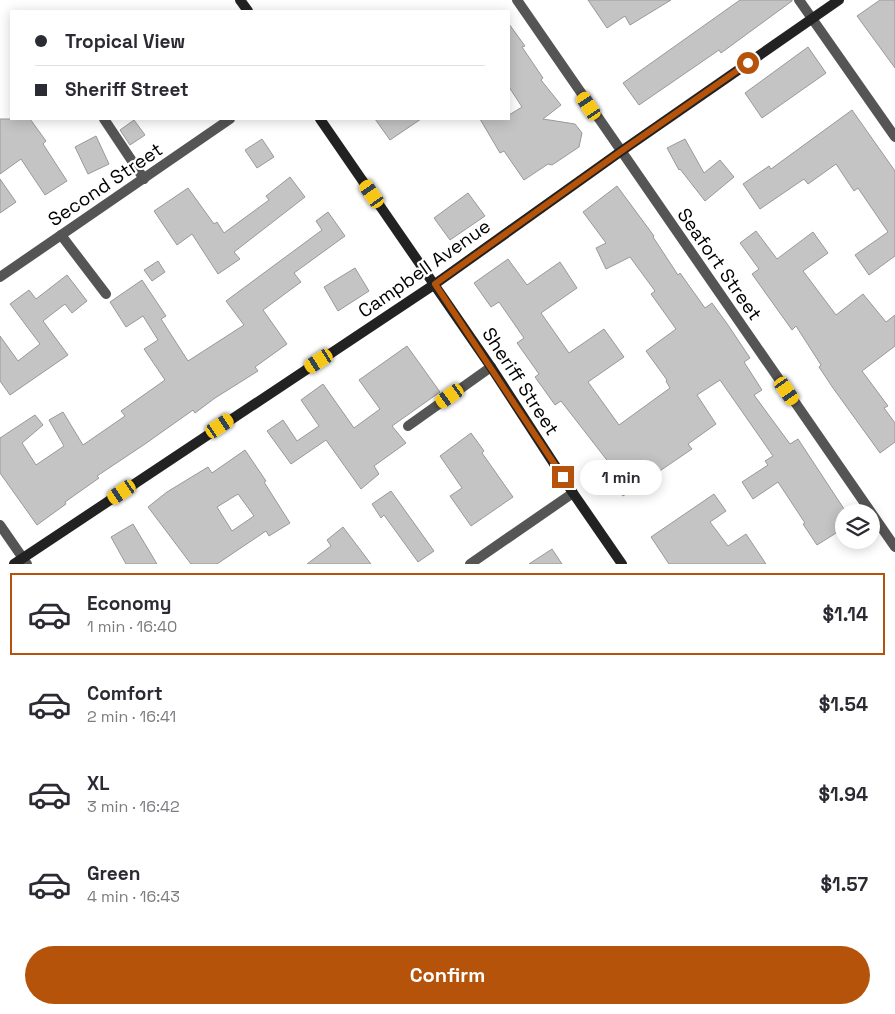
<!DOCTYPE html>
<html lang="en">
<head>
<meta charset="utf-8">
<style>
  :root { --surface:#fff; --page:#f2f2f3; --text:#2b2b33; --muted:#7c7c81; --line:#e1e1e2; --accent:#b45309 }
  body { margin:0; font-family:"Space Grotesk",sans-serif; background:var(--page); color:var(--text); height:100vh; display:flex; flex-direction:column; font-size:19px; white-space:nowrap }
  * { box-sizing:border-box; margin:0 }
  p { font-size:16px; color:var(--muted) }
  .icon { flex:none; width:28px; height:28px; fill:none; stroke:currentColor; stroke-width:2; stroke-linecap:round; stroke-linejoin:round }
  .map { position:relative; height:564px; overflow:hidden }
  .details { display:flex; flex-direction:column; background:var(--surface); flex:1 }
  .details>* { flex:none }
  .hud { position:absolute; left:10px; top:10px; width:500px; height:110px; border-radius:0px; box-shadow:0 2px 12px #0003; display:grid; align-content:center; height:110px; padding:0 25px; background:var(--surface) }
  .buttons { position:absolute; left:835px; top:504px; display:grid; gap:10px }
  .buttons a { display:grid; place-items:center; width:45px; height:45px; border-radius:50%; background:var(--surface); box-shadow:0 2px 12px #0003; font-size:25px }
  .end { position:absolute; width:22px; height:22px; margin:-11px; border:6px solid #b45309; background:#fff; box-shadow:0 0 0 2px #fff }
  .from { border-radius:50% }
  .bubble { position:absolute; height:35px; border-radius:18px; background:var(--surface); box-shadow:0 2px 12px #0003; font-size:16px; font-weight:800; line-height:35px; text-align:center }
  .car { position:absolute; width:15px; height:30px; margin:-15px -8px; border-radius:6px; box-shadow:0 0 4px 1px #0007; background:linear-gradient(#f5c518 24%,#345 0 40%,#f5c518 0 76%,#345 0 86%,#f5c518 0) }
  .hud b { display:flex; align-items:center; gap:18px; height:48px; font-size:19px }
  .hud b+b { border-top:1px solid var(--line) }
  .hud i { width:12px; height:12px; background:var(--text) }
  ul { padding:9px 0 0; list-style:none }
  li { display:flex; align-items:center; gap:15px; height:82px; margin:0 10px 8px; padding:0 15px; border:2px solid transparent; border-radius:0px }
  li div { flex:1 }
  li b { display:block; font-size:19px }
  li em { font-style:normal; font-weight:800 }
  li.selected { border-color:var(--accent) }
  li>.icon { width:45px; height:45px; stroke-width:1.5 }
  .action { display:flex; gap:10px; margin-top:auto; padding:10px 25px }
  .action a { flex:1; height:58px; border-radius:30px; background:var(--accent); color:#fff; font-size:20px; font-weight:800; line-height:58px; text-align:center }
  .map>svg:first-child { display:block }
  .building { fill:#c4c4c4; stroke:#999; fill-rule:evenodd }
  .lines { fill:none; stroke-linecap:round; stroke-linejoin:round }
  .lane { stroke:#555; stroke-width:10 }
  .street { stroke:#555; stroke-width:10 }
  .secondary { stroke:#222; stroke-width:10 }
  .route { stroke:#b45309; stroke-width:6 }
  .labels { text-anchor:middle; stroke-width:4.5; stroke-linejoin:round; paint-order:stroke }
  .street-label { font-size:19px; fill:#000; stroke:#fff }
</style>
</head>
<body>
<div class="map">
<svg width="895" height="564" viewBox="0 0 895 564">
  <rect width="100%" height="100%" fill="#fff"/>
  <g class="building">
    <path d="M588 0H671L630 25 625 16 607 28Z"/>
    <path d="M740 0H792V1L721 53 719 50 639 105 623 83Z"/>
    <path d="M880 0H895V68L857 16Z"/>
    <path d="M509 24 525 46 522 47 543 78 541 80 561 105 543 119 575 124 582 133 579 147 552 165 548 164 524 180 504 151 500 153 480 119H509V115L522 107 509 87Z"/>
    <path d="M808 47 826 73 762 118 745 93Z"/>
    <path d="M852 110 895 171V256L869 275 855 255 888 232 858 188 854 191 836 164 808 184 804 179 760 209 743 184 769 166 771 169Z"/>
    <path d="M0 119H30L46 141 43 144 67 181 45 195 21 159 0 174Z"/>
    <path d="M375 119H421L390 140Z"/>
    <path d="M134 120 145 135 130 145 120 130Z"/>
    <path d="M96 136 109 164 88 174 75 147Z"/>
    <path d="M262 139 274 157 257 168 245 150Z"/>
    <path d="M685 139 704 173 720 160 734 177 705 201 680 169 679 170 667 148Z"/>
    <path d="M290 177 305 197 234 252 240 259 218 274 192 234 177 245 154 211 188 188 214 224 217 222 224 233 269 200 266 196Z"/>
    <path d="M0 179 16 202 0 213Z"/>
    <path d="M617 186 654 236 653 237 678 275 680 273 705 308 712 303 728 325 750 358 744 362 762 390 754 395 790 444 798 439 844 509V528L817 545 803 524 805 523 778 482 753 499 742 482 768 465 765 461 773 456 720 380 697 395 716 424 688 444 692 449 623 496 604 468 610 464 561 401 555 405 535 377 539 374 517 343 524 338 499 302 491 307 474 283 508 259 527 285 560 262 577 288 541 313 569 353 604 329 624 357 588 382 619 425 670 388 666 381 667 380 646 351 676 329 651 294 655 291 630 257 606 269 596 248 606 243 583 212Z"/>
    <path d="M468 193 485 216 450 240 434 218Z"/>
    <path d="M328 212 345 236 294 273 301 282 263 310 287 344 255 367 258 371 215 398 195 413 193 410 145 444 97 476 99 478 65 502 66 504 37 525 0 473V438L35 415 43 425 22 443 36 465 64 446 49 420 63 412 83 445 125 416 121 411 165 380 144 349 158 340 143 316 126 327 110 302 142 280 166 316 161 319 188 361 244 325 226 301 322 230 316 221Z"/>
    <path d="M756 231 777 259 813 232 828 253 803 271 836 315 863 294 886 322 895 315V346L862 371 888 406 884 408 895 423V442L880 453 833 388 819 367 821 365 796 326 792 330 752 274 759 269 740 243Z"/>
    <path d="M158 261 165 272 152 281 144 270Z"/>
    <path d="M355 268 369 291 338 311 324 287Z"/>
    <path d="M67 275 87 301 72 313 65 304 43 321 68 355 10 395 0 381V336L18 361 40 344 10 304 29 290 36 299Z"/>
    <path d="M407 346 440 392 392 426 406 443 374 466 379 474 361 489 326 440 291 464 267 431 283 420 297 441 319 426 301 400 323 384 354 428 380 409 359 380Z"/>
    <path d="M471 433 484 451 482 453 513 497 471 526 450 496 462 488 440 456Z"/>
    <path d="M245 450 266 481 264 482 290 523 269 536 266 531 217 564H191L148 507 167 492 208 467 212 473ZM238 494 254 516 232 531 217 507Z"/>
    <path d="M391 491 434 551 418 562 384 515 381 518 372 504Z"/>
    <path d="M714 494 726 511 710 522 728 546 746 534 766 564H669L651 537Z"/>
    <path d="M133 524 157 564H126L111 537Z"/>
    <path d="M343 527 371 564H307L331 546 327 540Z"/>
    <path d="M552 549 562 564H529Z"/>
  </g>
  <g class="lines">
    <g class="lane">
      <path d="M104 119 144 179"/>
      <path d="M61 235 106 294"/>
      <path d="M408 426 491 367"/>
    </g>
    <g class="street">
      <path d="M517 0 895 547"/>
      <path d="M799 0 895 137"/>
      <path d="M0 277 230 119"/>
      <path d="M0 525 27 564"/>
      <path d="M470 564 573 493"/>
    </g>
    <g class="secondary">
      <path d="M240 0 248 11"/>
      <path d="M320 119 491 367 573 493 622 564"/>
      <path d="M14 564 435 284 620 152 839 0"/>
    </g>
  </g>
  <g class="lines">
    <path class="route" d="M563 477 435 284 620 152 748 63"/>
  </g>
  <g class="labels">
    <g class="street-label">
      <text transform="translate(105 184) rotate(-34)" y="7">Second Street</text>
      <text transform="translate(720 264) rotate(55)" y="7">Seafort Street</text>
      <text transform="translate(424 268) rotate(-35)" y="7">Campbell Avenue</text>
      <text transform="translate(521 381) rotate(57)" y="7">Sheriff Street</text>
    </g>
  </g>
</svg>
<div class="buttons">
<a><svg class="icon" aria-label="layers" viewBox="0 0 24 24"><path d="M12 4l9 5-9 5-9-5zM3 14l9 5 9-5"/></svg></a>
</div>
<i class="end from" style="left:748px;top:63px"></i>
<i class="end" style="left:563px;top:477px"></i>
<div class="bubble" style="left:580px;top:460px;width:82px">1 min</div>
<i class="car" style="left:589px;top:106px;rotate:326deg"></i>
<i class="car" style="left:372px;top:194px;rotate:325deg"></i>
<i class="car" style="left:319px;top:361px;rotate:237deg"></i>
<i class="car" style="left:787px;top:391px;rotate:145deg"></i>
<i class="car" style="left:450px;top:396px;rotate:235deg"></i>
<i class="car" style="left:220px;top:426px;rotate:56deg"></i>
<i class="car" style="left:122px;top:492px;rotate:236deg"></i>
<div class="hud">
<b><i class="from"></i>Tropical View</b>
<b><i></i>Sheriff Street</b>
</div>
</div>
<section class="details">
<ul>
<li class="selected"><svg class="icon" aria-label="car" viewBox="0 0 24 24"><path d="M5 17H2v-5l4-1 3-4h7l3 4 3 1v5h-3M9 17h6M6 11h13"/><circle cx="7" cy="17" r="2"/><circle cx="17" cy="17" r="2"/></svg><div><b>Economy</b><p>1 min · 16:40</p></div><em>$1.14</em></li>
<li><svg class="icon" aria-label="car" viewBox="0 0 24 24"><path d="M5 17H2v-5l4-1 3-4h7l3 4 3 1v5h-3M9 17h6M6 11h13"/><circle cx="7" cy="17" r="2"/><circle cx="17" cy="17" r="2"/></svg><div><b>Comfort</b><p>2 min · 16:41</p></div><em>$1.54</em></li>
<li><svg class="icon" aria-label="car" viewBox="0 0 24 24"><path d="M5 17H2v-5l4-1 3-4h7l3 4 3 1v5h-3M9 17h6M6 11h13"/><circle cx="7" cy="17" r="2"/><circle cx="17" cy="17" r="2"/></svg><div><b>XL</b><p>3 min · 16:42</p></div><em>$1.94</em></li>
<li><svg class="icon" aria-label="car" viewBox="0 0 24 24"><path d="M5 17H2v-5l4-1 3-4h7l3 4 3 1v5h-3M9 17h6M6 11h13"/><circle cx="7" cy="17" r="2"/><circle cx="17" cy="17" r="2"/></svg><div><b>Green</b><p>4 min · 16:43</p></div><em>$1.57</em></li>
</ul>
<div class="action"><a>Confirm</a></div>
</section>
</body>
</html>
